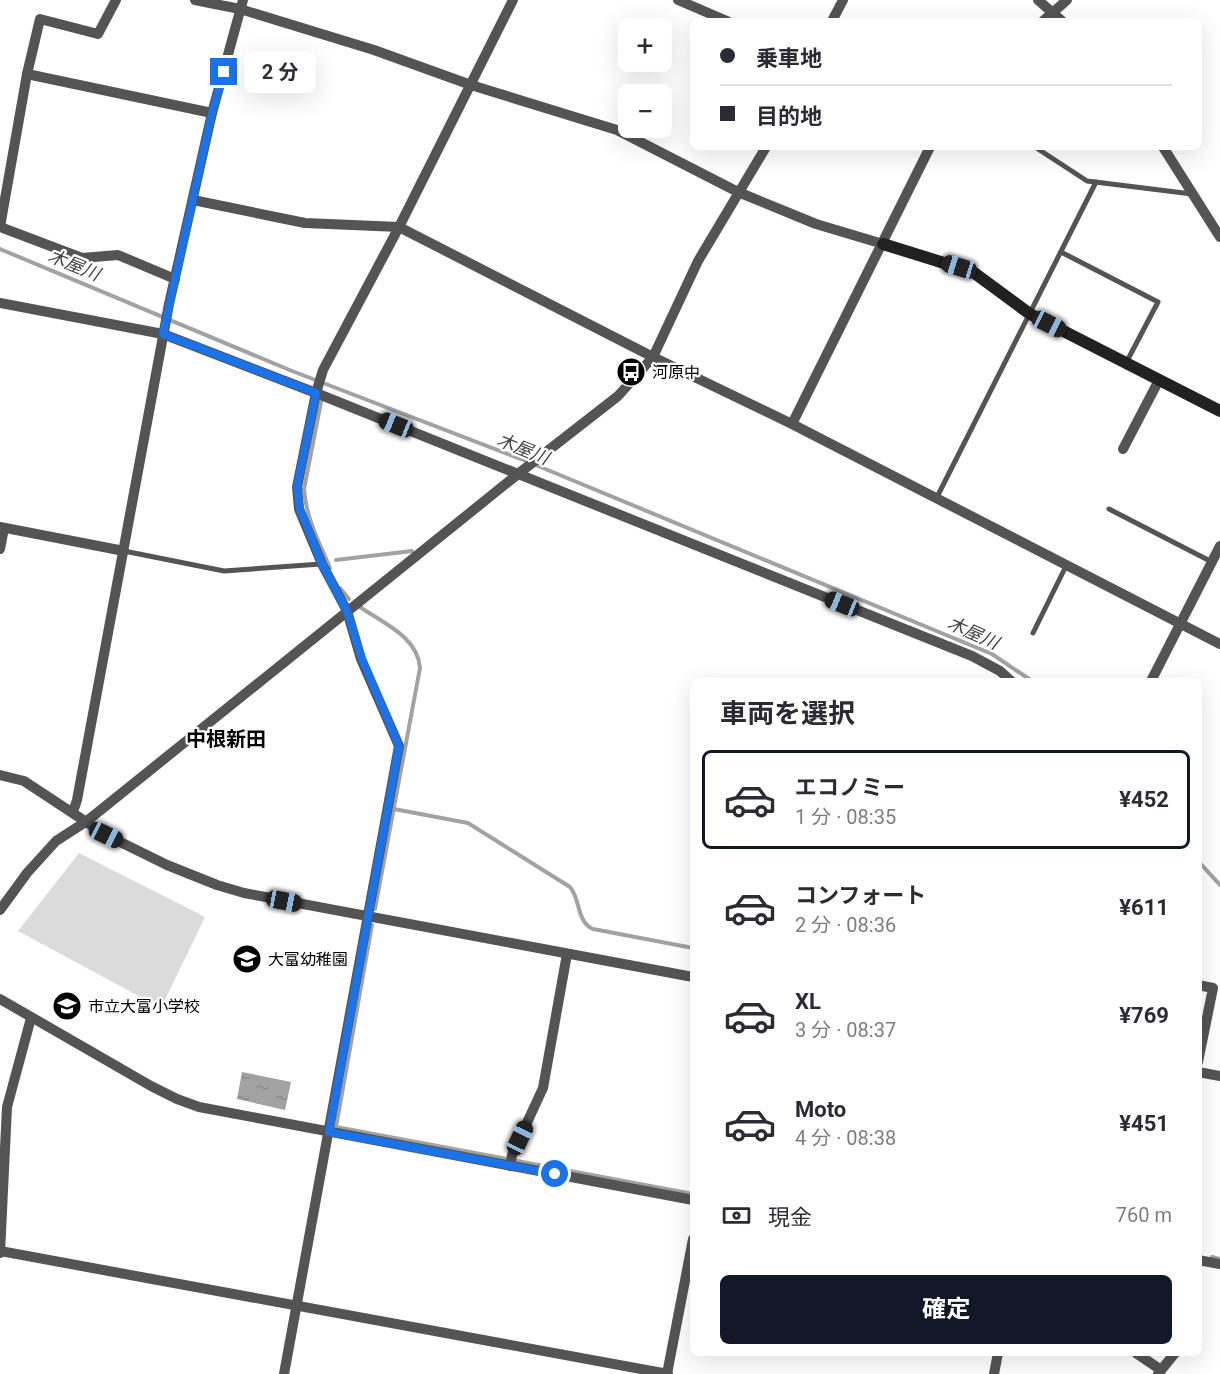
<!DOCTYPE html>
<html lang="ja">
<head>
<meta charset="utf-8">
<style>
  :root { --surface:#fff; --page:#f2f2f3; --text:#2b2b33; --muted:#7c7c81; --line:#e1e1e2; --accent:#111827 }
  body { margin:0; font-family:Roboto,"Noto Sans JP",sans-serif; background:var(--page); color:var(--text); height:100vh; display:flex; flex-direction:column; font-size:22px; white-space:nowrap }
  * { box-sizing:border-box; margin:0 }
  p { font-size:20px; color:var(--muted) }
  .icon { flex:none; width:33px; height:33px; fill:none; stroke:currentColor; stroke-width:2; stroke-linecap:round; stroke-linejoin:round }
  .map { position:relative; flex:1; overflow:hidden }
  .details { position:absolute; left:690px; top:678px; width:512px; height:678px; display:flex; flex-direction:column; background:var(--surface); border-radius:9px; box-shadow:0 6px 24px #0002 }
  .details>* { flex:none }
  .hud { position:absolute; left:690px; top:18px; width:512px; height:132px; border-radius:9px; box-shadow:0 6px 24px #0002; display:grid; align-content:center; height:132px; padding:0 30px; background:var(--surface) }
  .buttons { position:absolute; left:618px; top:18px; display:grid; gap:12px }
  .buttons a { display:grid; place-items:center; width:54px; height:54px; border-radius:9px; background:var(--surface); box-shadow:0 6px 24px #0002; font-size:30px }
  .end { position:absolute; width:27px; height:27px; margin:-14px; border:8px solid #1a73e8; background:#fff; box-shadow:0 0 0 3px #fff }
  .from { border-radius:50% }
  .bubble { position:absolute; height:42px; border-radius:9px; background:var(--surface); box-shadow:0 6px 24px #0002; font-size:20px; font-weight:700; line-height:42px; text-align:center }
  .car { position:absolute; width:18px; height:36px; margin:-18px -9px; border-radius:8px; box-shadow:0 0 4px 2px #0007; background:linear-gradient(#222 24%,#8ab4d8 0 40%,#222 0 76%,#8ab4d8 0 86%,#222 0) }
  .hud b { display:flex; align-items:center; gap:21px; height:57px; font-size:22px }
  .hud b+b { border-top:2px solid var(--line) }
  .hud i { width:15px; height:15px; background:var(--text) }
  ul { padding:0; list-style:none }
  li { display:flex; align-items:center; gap:18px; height:99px; margin:0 12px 9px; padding:0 18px; border:3px solid transparent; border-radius:9px }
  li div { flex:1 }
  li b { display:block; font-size:22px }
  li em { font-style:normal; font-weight:700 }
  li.active { border-color:var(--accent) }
  li>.icon { width:54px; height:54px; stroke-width:1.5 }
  h2 { padding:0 30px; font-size:27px; line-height:72px }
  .pay { display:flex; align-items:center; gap:15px; height:66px; padding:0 30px; font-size:22px }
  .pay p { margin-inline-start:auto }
  .primary-button { display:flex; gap:12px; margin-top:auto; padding:12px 30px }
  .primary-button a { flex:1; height:69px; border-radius:9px; background:var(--accent); color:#fff; font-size:24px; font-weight:700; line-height:69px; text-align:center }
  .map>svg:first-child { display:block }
  .grass { fill:#dbdbdb }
  .water { fill:url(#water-ripples) }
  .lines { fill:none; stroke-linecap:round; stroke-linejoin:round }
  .stream { stroke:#a2a2a2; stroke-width:4 }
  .lane { stroke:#545454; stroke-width:5 }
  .street { stroke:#545454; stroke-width:10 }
  .secondary { stroke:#212121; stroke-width:12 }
  .route { stroke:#1a73e8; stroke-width:8 }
  .labels { text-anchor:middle; stroke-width:4.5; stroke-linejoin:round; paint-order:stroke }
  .poi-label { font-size:16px; fill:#000; stroke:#fff; text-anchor:start }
  .water-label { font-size:18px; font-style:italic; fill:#434343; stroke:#fff }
  .quarter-label { font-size:20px; font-weight:bold; fill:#000; stroke:#fff }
</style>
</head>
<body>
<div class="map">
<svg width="1220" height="1374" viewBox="0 0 1220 1374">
  <defs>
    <pattern id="water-ripples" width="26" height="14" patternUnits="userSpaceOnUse" patternTransform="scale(1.5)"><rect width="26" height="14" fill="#a2a2a2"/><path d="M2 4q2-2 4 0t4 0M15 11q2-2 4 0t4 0" fill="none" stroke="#8a8a8a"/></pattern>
  </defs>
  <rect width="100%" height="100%" fill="#fff"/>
  <path class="grass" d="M79 853 205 917 161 1008 18 931Z"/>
  <path class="water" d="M242 1072 291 1082 285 1110 237 1099Z"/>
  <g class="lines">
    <g class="stream">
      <path d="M0 249 292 371 526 461 992 654 1032 681"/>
      <path d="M321 402 304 489C306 518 319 542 330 568"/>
      <path d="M336 560 412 551"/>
      <path d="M340 588 349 599"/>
      <path d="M360 607C383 623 418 637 420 668L375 909"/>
      <path d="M394 809 468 823 570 887C581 900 576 921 593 929L693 948"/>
      <path d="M1198 861 1220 885"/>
      <path d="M372 925 336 1127 693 1194"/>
      <path d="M1198 1255H1199"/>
      <path d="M1212 1257 1220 1259"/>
    </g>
    <g class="lane">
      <path d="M1035 147 1087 181 1192 194"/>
      <path d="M1061 252 1158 302 1126 363"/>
      <path d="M936 499 1096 182"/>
      <path d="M1109 509 1212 562"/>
      <path d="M124 551 224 571 321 564"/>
      <path d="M1033 633 1066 566"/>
    </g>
    <g class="street">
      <path d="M195 0 240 9 374 50 471 85 617 130 738 192 816 224 883 244"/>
      <path d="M678 0 727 21"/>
      <path d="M1038 0 1062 21"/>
      <path d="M832 21 843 0"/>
      <path d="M1043 21 1067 0"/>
      <path d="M27 74 212 113"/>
      <path d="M1163 147 1220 237"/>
      <path d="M193 200 305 223 399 227 653 357 792 424 1220 644"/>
      <path d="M0 227 27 74 40 19 98 34 116 0"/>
      <path d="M0 227 82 258 118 255 175 279"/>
      <path d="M0 303 163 334 316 393 972 656 1000 671 1011 681"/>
      <path d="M792 424 930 147"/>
      <path d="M1123 449 1159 380"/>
      <path d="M0 527 124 551"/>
      <path d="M0 549 4 528"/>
      <path d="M1151 681 1220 546"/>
      <path d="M0 775 24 781 106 835 167 865 217 885 244 893 693 977"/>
      <path d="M73 812 77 800 169 304 212 113 243 0"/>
      <path d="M0 910 27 873 56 841 87 821 518 474 618 396 653 357 698 261 766 147"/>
      <path d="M1198 985 1213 988 1198 1062"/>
      <path d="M0 999 151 1086 177 1099 199 1107 693 1200"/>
      <path d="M1198 1072 1220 1076"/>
      <path d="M510 1166 512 1155 543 1088 567 954"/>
      <path d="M0 1251 668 1374"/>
      <path d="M0 1253 7 1107 31 1018"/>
      <path d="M1198 1260 1220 1264"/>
      <path d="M1136 1353 1161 1370"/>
      <path d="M284 1374 399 746 361 659 347 611 322 564 299 509 297 487 316 393 323 370 399 227 513 0"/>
      <path d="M667 1374 693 1239"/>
      <path d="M994 1374 998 1353"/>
      <path d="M1158 1374 1175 1353"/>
    </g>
    <path class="secondary" d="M883 244 973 272 1030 314 1220 411"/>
  </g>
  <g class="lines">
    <path class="route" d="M224 72 212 113 163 334 316 393 297 487 300 509 322 564 347 611 362 659 399 746 329 1132 555 1174"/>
  </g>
  <defs>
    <g id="bus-disc" transform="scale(1.5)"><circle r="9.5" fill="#000" stroke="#fff"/><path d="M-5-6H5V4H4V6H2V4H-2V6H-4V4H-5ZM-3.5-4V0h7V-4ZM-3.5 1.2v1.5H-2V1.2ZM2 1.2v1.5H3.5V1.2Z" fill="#fff"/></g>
    <g id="school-disc" transform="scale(1.5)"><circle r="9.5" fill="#000" stroke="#fff"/><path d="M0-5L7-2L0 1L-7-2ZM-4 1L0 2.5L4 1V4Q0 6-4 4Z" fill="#fff"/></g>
  </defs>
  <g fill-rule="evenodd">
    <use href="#bus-disc" x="631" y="372"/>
    <use href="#school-disc" x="247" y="959"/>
    <use href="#school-disc" x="67" y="1006"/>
  </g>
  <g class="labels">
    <g class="poi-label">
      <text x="652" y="378">河原中</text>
      <text x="268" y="965">大富幼稚園</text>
      <text x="88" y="1012">市立大富小学校</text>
    </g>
    <g class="water-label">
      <text transform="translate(74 265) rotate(22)" y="6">木屋川</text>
      <text transform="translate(523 449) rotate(22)" y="6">木屋川</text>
      <text transform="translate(973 633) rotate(24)" y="6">木屋川</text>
    </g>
    <g class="quarter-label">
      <text x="226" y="746">中根新田</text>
    </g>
  </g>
</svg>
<div class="buttons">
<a>+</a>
<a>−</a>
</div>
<i class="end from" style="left:555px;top:1174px"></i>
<i class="end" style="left:224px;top:72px"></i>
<div class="bubble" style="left:244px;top:51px;width:72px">2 分</div>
<i class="car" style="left:959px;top:267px;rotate:287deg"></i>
<i class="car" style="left:1049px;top:324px;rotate:117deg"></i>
<i class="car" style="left:396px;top:425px;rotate:292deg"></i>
<i class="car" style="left:842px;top:604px;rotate:292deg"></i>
<i class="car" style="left:106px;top:835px;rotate:116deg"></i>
<i class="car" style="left:284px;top:901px;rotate:101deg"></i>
<i class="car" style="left:520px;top:1138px;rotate:25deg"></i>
<div class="hud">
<b><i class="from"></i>乗車地</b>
<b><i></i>目的地</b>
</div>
<section class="details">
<h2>車両を選択</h2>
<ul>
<li class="active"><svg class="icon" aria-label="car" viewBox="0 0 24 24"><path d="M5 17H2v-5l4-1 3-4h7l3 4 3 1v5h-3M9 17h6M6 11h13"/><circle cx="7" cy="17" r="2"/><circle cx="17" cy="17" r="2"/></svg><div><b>エコノミー</b><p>1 分 · 08:35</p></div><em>¥452</em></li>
<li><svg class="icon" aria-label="car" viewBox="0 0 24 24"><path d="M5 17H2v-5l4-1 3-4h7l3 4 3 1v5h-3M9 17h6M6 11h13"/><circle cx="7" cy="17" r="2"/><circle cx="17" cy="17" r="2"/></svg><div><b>コンフォート</b><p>2 分 · 08:36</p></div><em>¥611</em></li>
<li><svg class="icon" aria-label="car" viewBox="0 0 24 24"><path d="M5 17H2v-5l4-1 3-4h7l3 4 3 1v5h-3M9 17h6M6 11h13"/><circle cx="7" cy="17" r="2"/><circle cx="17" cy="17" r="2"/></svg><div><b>XL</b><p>3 分 · 08:37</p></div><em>¥769</em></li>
<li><svg class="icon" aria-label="car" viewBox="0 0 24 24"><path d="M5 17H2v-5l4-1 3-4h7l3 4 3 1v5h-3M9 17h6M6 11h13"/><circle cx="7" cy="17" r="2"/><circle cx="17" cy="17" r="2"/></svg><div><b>Moto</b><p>4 分 · 08:38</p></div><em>¥451</em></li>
</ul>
<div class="pay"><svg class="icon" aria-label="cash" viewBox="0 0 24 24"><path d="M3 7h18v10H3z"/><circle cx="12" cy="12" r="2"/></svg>現金<p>760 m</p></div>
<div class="primary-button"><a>確定</a></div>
</section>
</div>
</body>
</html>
